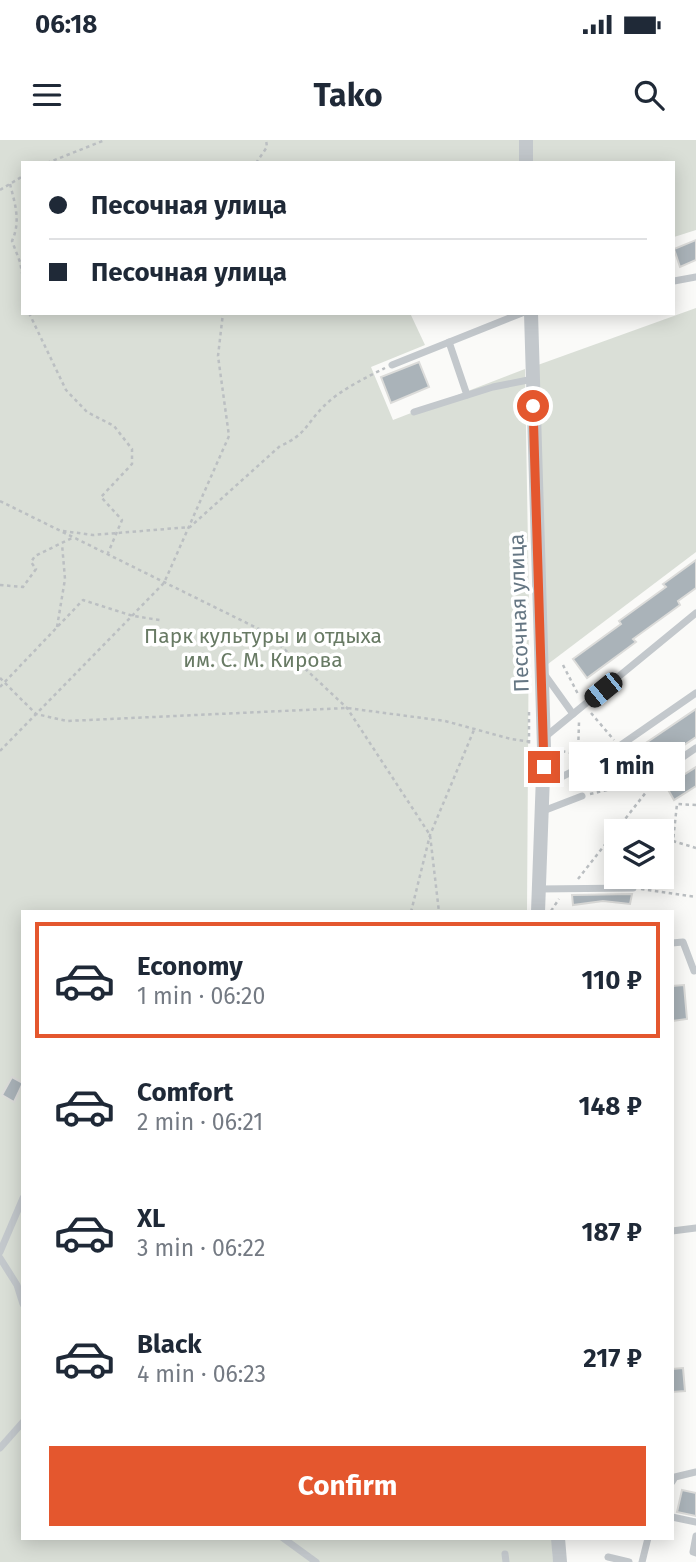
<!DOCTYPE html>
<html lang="en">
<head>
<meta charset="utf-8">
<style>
  :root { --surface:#fff; --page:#f2f2f3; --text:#1f2937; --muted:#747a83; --line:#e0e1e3; --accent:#e4572e }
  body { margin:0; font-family:"Fira Sans",sans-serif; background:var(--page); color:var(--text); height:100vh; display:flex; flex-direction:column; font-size:26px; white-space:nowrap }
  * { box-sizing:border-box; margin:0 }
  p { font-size:23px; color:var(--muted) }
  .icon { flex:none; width:38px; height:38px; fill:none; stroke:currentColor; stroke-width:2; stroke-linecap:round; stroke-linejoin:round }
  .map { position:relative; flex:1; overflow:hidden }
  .panel { position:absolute; left:21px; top:770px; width:653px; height:630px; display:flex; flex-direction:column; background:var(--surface); border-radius:0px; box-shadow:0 4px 18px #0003 }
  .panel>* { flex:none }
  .top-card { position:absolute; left:21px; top:21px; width:654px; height:154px; border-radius:0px; box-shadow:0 4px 18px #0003; display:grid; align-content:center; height:154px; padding:0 28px; background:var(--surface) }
  .buttons { position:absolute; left:604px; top:679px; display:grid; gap:14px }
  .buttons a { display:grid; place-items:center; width:70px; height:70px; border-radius:0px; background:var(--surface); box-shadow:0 4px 18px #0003; font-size:35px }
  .end { position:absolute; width:32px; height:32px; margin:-16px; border:9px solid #e4572e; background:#fff; box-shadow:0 0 0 4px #fff }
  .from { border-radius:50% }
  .bubble { position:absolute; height:49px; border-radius:0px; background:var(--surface); box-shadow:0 4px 18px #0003; font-size:23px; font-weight:700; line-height:49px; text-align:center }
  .car { position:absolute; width:21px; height:42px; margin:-21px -10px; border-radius:9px; box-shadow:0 0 5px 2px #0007; background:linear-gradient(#222 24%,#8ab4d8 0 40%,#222 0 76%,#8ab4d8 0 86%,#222 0) }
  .top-card b { display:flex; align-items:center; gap:24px; height:66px; font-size:26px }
  .top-card b+b { border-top:2px solid var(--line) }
  .top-card i { width:18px; height:18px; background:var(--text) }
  ul { padding:12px 0 0; list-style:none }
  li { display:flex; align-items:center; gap:21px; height:116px; margin:0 14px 10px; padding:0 14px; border:4px solid transparent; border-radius:0px }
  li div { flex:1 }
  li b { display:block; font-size:26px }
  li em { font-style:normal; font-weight:700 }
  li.selected { border-color:var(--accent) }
  li>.icon { width:63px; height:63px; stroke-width:1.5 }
  .action { display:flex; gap:14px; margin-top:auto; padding:14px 28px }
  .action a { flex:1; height:80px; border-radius:0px; background:var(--accent); color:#fff; font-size:28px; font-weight:700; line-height:80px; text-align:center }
  .status { display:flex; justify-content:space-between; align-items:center; height:49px; padding:0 35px; background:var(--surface); direction:ltr }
  .status svg { height:19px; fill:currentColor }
  header { display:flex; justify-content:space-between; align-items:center; height:91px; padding:0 28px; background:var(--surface); font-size:32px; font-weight:700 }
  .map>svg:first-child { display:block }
  .green { fill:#dadfd7 }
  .building { fill:#aab3b9; stroke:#dcdcda; stroke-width:2 }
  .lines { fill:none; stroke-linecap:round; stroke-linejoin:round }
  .path { stroke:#bbbfc2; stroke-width:2.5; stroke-dasharray:3.5 3.5; stroke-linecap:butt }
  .service { stroke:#c3c8cc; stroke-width:7 }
  .minor { stroke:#c3c8cc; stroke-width:14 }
  .route { stroke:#e4572e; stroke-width:9 }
  .labels { text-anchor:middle; stroke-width:7; stroke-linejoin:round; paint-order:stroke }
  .street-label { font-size:21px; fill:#657683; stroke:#fff }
  .park-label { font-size:21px; fill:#687a64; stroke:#fff }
</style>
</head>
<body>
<div class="status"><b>06:18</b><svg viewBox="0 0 49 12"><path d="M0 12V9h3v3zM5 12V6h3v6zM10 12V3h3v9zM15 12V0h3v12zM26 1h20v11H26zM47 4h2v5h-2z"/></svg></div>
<header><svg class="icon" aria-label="menu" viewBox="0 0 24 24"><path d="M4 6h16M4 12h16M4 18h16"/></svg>Tako<svg class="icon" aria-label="search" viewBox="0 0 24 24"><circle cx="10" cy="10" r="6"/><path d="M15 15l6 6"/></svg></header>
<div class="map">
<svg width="696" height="1422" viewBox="0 0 696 1422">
  <rect width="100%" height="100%" fill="#fafaf8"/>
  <g class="green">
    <path d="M0 0H696V90L674 97V23H23V173H410L425 205 371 227 393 280 525 229 529 466 527 772H23V1398H552L553 1422H0Z"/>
    <path d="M696 168V412L548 524 535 226Z"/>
  </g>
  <g class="building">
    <path d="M696 100V120L680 127 674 109Z"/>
    <path d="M419 222 429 247 391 263 381 237Z"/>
    <path d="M696 420V448L678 461 680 465 633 499 636 502 587 538 573 519 621 484 619 481 666 447 663 444Z"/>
    <path d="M696 569V597L647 630 634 611Z"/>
    <path d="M696 627V646L674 660 666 646Z"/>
    <path d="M632 754 630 764 603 761 573 765 572 755Z"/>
    <path d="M684 845 687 879 672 881V846Z"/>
    <path d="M12 937 23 943 14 962 2 955Z"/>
    <path d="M683 1228 685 1251 672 1252V1229Z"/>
    <path d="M682 1350 696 1353V1376L677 1372Z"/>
  </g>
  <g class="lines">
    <g class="path">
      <path d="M47 23 105 0"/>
      <path d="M256 23 267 7 266 0"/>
      <path d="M10 44C15 64 21 81 12 101L20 122 23 138"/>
      <path d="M0 50 23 36"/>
      <path d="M29 173 66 250 87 272 114 286 132 309V324L101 357 122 380 108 413"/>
      <path d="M0 361 267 493 347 568 430 695 439 772"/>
      <path d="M63 391 93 395 190 387 280 306C306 295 306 284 324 266 340 250 365 238 385 228"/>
      <path d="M0 445 23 447 36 429 31 422 35 416 74 397"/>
      <path d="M57 487 65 439 62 404"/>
      <path d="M563 525 579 556"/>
      <path d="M0 538 36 574 67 581 347 568 445 581 511 599 531 602"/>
      <path d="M0 547 83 460 133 476 160 480"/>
      <path d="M529 572V629"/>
      <path d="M591 573 614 600"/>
      <path d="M555 610 583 615"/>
      <path d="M0 611 164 443 229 296 218 216 223 173"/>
      <path d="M578 614 579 582"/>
      <path d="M617 618 639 629"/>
      <path d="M590 654 638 643"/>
      <path d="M696 665 677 664 673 701 696 708"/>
      <path d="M578 739 647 651"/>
      <path d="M641 749 696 757"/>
      <path d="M551 771 559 759"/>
      <path d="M411 772 430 695 474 590"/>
    </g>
    <g class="service">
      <path d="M674 141 696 137"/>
      <path d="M449 202 467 255"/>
      <path d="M392 225 522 173"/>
      <path d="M414 272 493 247 533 239"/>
      <path d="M545 535 573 574"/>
      <path d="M545 597 696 473"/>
      <path d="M648 641 696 608"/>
      <path d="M543 646 608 614 696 553"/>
      <path d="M543 671 582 656"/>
      <path d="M539 749 633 748"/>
      <path d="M672 803 683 802 694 831 696 830"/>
      <path d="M672 1091 696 1088"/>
      <path d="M0 1112 23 1058"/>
      <path d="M0 1118 17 1145 23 1164"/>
      <path d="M0 1308 23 1282"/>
      <path d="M672 1342 675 1337 696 1332"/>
      <path d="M672 1377 696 1382"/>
      <path d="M696 1396 693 1412 696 1413"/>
      <path d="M283 1398 316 1422"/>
      <path d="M505 1414 506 1422"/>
      <path d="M608 1417 629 1422"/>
      <path d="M642 1422 648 1398"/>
    </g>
    <g class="minor">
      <path d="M526 23V0"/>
      <path d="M531 173 544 608 538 772"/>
      <path d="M558 1398 560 1422"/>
    </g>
  </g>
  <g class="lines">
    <path class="route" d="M533 266 544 627"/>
  </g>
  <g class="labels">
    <g class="street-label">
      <text transform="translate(519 473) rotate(-92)" y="7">Песочная улица</text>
    </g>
    <g class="park-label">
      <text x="263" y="503">Парк культуры и отдыха<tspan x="263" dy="24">им. С. М. Кирова</tspan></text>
    </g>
  </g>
</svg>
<div class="buttons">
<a><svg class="icon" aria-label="layers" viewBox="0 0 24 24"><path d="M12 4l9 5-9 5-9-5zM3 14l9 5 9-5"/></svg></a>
</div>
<i class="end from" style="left:533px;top:266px"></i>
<i class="end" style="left:544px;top:627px"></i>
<div class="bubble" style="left:569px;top:602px;width:116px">1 min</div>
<i class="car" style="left:603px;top:550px;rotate:231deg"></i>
<div class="top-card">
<b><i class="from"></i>Песочная улица</b>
<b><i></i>Песочная улица</b>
</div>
<section class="panel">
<ul>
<li class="selected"><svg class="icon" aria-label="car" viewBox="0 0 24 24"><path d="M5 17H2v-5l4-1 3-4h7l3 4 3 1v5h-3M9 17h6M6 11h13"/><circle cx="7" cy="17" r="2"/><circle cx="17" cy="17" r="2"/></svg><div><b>Economy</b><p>1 min · 06:20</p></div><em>110 ₽</em></li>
<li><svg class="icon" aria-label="car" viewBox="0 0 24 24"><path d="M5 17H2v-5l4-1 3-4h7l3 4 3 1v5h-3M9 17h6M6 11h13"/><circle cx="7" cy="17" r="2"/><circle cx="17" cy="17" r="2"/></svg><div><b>Comfort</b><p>2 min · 06:21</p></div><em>148 ₽</em></li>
<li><svg class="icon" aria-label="car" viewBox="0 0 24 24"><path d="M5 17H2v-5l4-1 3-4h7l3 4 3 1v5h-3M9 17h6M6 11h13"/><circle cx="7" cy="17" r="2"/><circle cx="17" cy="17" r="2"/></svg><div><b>XL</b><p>3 min · 06:22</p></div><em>187 ₽</em></li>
<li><svg class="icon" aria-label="car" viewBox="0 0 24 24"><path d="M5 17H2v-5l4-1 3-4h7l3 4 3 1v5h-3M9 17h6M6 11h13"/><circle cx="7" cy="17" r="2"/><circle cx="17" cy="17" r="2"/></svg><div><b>Black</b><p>4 min · 06:23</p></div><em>217 ₽</em></li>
</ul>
<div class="action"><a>Confirm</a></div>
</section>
</div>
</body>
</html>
